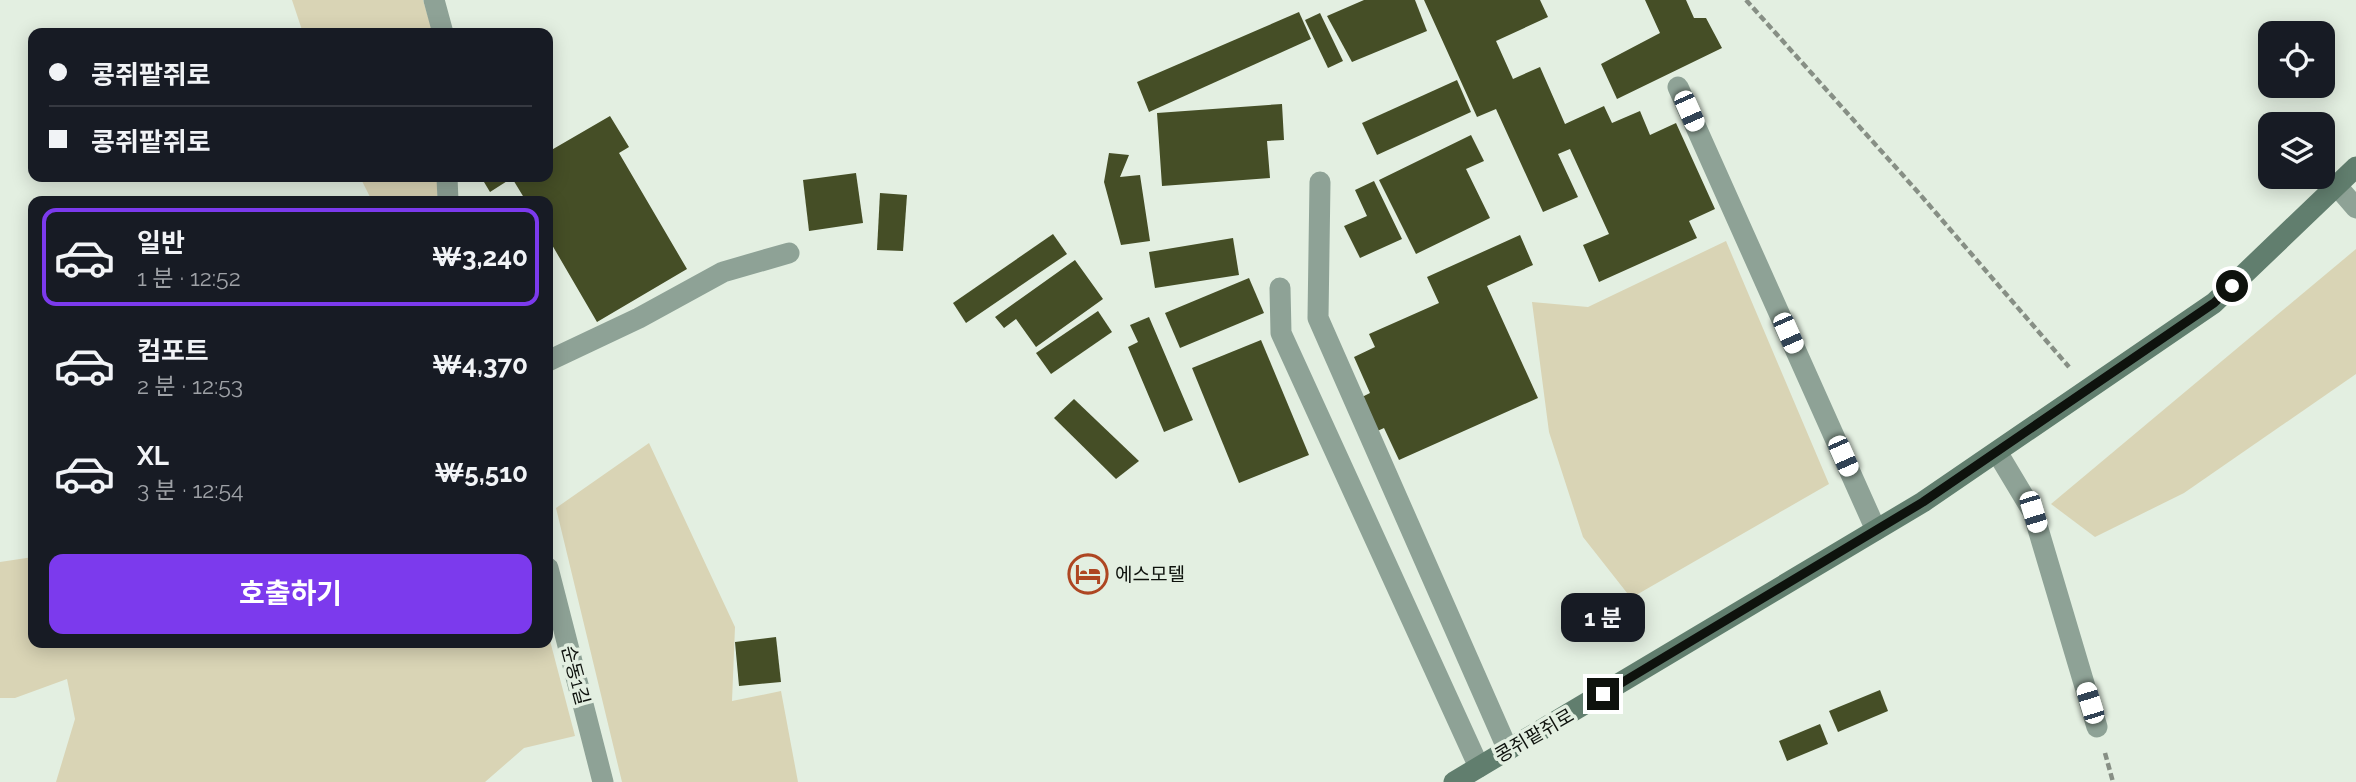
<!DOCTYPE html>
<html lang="ko">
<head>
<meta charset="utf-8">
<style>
  :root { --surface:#171b24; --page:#242831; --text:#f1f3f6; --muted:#9ea1a6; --line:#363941; --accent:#7c3aed }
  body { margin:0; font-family:Raleway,"Noto Sans KR",sans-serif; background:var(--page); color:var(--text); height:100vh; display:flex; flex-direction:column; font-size:26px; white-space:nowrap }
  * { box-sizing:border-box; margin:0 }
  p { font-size:23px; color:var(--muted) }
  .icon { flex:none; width:38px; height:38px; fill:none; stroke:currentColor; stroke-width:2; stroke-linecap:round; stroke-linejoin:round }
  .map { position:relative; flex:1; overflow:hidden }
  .sheet { position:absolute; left:28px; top:196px; width:525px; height:452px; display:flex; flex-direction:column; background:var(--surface); border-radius:14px; box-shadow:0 4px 18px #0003 }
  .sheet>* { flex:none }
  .guide { position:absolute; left:28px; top:28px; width:525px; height:154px; border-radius:14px; box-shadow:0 4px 18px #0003; display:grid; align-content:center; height:154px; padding:0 21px; background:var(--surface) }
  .buttons { position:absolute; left:2258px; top:21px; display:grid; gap:14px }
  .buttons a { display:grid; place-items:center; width:77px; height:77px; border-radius:14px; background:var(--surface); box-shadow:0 4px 18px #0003; font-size:35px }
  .end { position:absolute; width:32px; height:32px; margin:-16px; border:9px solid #0e120d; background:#fff; box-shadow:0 0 0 4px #fff }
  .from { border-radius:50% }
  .bubble { position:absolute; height:49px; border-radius:14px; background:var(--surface); box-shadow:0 4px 18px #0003; font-size:23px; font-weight:700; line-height:49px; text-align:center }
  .car { position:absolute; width:21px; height:42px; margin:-21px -10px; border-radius:9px; box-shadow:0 0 5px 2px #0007; background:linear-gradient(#fff 24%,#345 0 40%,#fff 0 76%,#345 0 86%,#fff 0) }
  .guide b { display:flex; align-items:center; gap:24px; height:66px; font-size:26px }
  .guide b+b { border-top:2px solid var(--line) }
  .guide i { width:18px; height:18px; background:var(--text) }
  ul { padding:12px 0 0; list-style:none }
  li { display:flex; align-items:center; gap:21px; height:98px; margin:0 14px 10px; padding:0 7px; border:4px solid transparent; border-radius:14px }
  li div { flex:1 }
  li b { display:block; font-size:26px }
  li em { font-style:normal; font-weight:700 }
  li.current { border-color:var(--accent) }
  li>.icon { width:63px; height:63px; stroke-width:1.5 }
  .button { display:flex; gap:14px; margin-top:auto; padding:14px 21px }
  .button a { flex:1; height:80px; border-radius:14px; background:var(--accent); color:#fff; font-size:28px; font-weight:700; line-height:80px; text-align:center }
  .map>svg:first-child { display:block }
  .green { fill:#d9d4b5 }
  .building { fill:#454e26 }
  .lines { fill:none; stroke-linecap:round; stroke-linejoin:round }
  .path { stroke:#878f85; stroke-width:4.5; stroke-dasharray:7 3.5; stroke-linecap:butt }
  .lane { stroke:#8ea296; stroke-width:21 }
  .street { stroke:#8ea296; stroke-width:21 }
  .secondary { stroke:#617e6e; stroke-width:21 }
  .route { stroke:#0e120d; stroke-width:9 }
  .labels { text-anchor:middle; stroke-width:7; stroke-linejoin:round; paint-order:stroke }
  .poi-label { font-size:19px; fill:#0e120d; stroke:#e3efe1; text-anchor:start }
  .street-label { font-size:19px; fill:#0e120d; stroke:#e3efe1 }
</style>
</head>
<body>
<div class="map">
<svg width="2356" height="782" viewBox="0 0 2356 782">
  <rect width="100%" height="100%" fill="#e3efe1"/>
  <g class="green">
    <path d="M292 0H423L433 33H303Z"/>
    <path d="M360 177H437V201H372Z"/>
    <path d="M1726 241 1829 484 1631 598 1583 537 1549 432 1532 302 1588 307Z"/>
    <path d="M2356 249V374L2184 493 2095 537 2051 504Z"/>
    <path d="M649 443 735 627 732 701 781 691 798 782H622L556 508Z"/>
    <path d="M33 557V642H548V633L575 736 524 748 485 782H56L75 719 67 679 15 698H0V562Z"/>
  </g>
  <g class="building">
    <path d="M1364 0H1415L1427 31 1352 62 1327 16Z"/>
    <path d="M1424 0H1540L1548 17 1496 41 1513 79 1540 67 1565 124 1604 106 1612 123 1640 111 1650 135 1676 123 1715 209 1689 221 1697 238 1599 282 1583 245 1609 234 1570 149 1558 154 1578 197 1543 212 1496 109 1477 117Z"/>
    <path d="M1645 0H1686L1694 18H1706L1722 48 1617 99 1601 64 1660 33Z"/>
    <path d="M1299 12 1311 39 1149 112 1137 82Z"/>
    <path d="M1320 13 1343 61 1328 68 1305 20Z"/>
    <path d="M1457 80 1471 112 1377 155 1362 123Z"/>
    <path d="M1282 104 1284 140 1267 141 1270 178 1162 186 1157 113Z"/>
    <path d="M610 116 629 147 619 153 687 269 597 322 548 238V201H526L512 178 490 192 481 177H548V152Z"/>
    <path d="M1471 135 1484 161 1466 169 1490 218 1416 254 1379 180Z"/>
    <path d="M1109 153 1129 155 1120 177 1140 175 1150 241 1121 245 1104 182Z"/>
    <path d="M856 173 863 223 809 231 803 180Z"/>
    <path d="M1374 181 1402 239 1360 258 1344 226 1367 216 1355 190Z"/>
    <path d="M880 193 907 195 903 251 877 250Z"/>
    <path d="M1053 234 1067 254 966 323 953 303Z"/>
    <path d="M1520 235 1533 265 1487 286 1538 398 1399 460 1384 428 1373 433 1358 399 1370 393 1354 357 1375 347 1369 334 1439 303 1427 277Z"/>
    <path d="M1233 238 1239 275 1155 288 1149 252Z"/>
    <path d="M1075 260 1103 299 1036 347 1016 319 1004 328 995 317Z"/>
    <path d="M1249 278 1264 313 1180 348 1165 313Z"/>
    <path d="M1098 311 1112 332 1051 374 1036 353Z"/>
    <path d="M1149 317 1193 420 1164 432 1128 347 1138 342 1130 325Z"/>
    <path d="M1261 340 1309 455 1239 483 1192 368Z"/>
    <path d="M1074 399 1139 461 1116 479 1054 418Z"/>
    <path d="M776 637 781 682 739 686 735 642Z"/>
    <path d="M1880 690 1888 711 1838 732 1829 711Z"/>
    <path d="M1820 724 1828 744 1787 761 1779 741Z"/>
  </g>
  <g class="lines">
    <g class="path">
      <path d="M1746 0 1917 191 2069 367"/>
      <path d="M2105 753 2113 782"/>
    </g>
    <g class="lane">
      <path d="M1678 87 1876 530"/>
      <path d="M1320 182 1318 318 1508 750"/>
      <path d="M1280 288 1281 333 1479 767"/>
      <path d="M548 361 639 318 723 272 789 253"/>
    </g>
    <g class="street">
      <path d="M434 0 443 33"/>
      <path d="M447 177 448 201"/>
      <path d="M2337 186 2356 208"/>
      <path d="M1997 452 2033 512 2097 727"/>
      <path d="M548 568 603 782"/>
    </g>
    <path class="secondary" d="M1454 782 1923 502 2214 303 2356 167"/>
  </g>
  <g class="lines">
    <path class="route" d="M1603 694 1923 502 2214 303 2232 286"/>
  </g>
  <defs>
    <g id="hotel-ring" transform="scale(2.0125)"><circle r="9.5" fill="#e3efe1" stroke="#ae4622" stroke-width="1.5"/><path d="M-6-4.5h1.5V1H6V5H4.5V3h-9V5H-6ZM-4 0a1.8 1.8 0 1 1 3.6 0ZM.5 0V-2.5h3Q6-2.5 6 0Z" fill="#ae4622"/></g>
  </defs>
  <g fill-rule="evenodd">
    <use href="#hotel-ring" x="1088" y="574"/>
  </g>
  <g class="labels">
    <g class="poi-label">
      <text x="1115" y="581">에스모텔</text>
    </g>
    <g class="street-label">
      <text transform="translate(576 675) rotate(75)" y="7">순동1길</text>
      <text transform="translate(1534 735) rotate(-30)" y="7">콩쥐팥쥐로</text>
    </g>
  </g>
</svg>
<div class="buttons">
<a><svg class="icon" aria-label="locate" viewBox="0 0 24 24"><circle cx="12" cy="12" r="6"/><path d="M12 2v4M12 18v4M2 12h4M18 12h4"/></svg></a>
<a><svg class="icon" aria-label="layers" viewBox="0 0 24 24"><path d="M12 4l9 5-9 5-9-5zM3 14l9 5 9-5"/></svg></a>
</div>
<i class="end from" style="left:2232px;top:286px"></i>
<i class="end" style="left:1603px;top:694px"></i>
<div class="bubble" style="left:1561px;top:593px;width:84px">1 분</div>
<i class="car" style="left:1689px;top:111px;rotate:156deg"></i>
<i class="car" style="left:1788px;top:333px;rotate:156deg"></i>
<i class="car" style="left:1843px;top:456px;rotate:156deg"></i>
<i class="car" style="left:2033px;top:512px;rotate:163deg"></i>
<i class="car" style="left:2090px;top:703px;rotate:343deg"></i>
<div class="guide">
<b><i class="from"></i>콩쥐팥쥐로</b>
<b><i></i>콩쥐팥쥐로</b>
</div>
<section class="sheet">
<ul>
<li class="current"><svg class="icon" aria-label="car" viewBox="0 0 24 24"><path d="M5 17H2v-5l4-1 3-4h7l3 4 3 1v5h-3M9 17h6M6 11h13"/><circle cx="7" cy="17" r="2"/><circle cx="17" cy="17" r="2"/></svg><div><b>일반</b><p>1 분 · 12:52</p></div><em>₩3,240</em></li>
<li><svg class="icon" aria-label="car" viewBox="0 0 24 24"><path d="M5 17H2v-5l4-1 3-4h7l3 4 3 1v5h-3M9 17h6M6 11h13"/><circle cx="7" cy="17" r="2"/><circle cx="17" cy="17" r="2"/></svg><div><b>컴포트</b><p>2 분 · 12:53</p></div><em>₩4,370</em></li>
<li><svg class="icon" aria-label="car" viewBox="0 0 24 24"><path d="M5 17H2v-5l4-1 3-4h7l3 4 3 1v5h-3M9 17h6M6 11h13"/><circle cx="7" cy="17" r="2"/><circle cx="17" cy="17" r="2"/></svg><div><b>XL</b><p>3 분 · 12:54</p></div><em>₩5,510</em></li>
</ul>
<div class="button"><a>호출하기</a></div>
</section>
</div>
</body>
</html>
